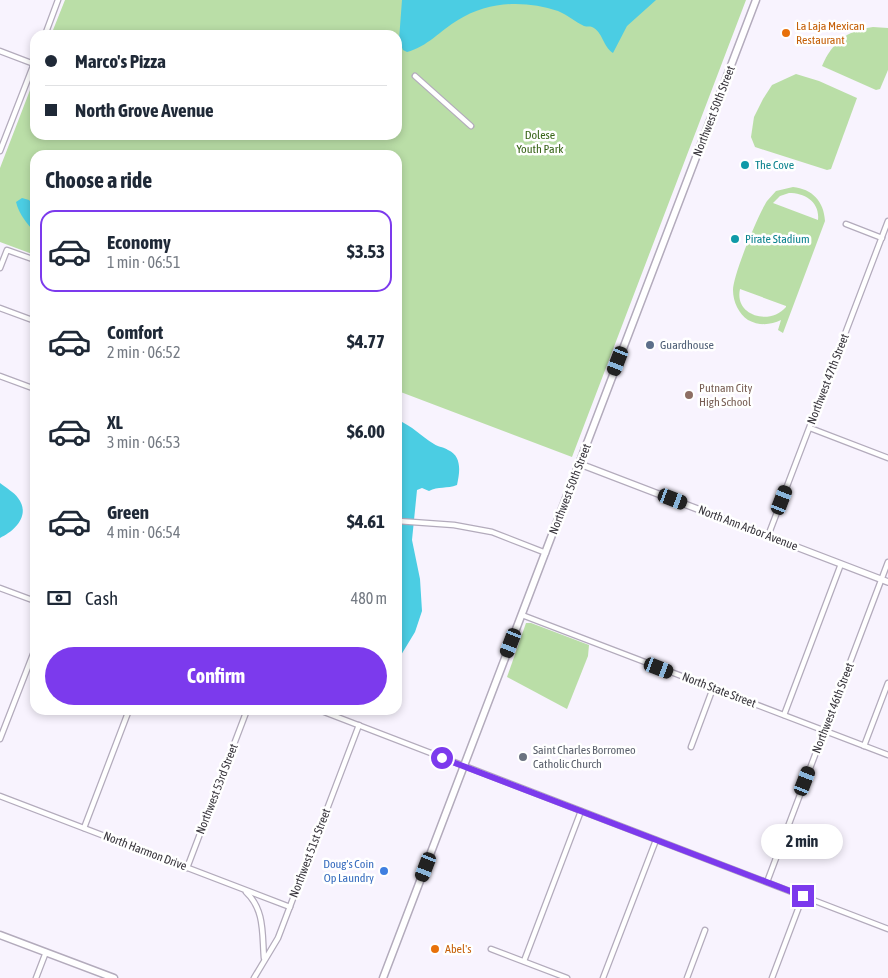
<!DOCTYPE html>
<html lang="en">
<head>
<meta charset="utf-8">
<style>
  :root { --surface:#fff; --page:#f6f6f7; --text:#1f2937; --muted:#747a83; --line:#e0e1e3; --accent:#7c3aed }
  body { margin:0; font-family:"Asap Condensed",sans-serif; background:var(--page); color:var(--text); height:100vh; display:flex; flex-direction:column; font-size:19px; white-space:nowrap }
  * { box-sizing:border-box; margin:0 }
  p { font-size:16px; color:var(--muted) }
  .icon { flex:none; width:28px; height:28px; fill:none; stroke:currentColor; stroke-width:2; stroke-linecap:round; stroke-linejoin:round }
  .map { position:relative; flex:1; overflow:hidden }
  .sheet { position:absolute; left:30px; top:150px; width:372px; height:565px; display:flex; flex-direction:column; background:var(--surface); border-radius:15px; box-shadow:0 2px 8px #0003 }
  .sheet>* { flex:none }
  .hud { position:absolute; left:30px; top:30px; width:372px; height:110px; border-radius:15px; box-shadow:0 2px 8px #0003; display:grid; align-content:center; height:110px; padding:0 15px; background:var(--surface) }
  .end { position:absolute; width:22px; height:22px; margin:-11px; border:6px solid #7c3aed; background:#fff; box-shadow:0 0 0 2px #fff }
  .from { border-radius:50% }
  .bubble { position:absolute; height:35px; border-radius:18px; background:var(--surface); box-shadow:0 2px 8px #0003; font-size:16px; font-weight:700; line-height:35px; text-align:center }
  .car { position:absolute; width:15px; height:30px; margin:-15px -8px; border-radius:6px; box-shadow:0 0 4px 1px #0007; background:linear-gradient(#222 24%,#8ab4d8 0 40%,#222 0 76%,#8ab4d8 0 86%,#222 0) }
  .hud b { display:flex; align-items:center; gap:18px; height:48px; font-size:19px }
  .hud b+b { border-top:1px solid var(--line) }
  .hud i { width:12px; height:12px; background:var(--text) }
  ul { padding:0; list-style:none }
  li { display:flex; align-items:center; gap:15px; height:82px; margin:0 10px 8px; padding:0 5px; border:2px solid transparent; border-radius:15px }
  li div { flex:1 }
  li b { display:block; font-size:19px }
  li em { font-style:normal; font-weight:700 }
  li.on { border-color:var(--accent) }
  li>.icon { width:45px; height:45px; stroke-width:1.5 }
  h2 { padding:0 15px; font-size:22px; line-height:60px }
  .pay { display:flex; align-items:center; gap:12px; height:55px; padding:0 15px; font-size:19px }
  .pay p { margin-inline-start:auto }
  .button { display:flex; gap:10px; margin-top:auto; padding:10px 15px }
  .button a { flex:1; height:58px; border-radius:30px; background:var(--accent); color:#fff; font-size:20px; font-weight:700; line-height:58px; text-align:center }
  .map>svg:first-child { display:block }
  .green { fill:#badea7; fill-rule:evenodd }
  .water { fill:#4bcde3 }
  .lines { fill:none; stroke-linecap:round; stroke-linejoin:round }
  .minor-casing { stroke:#b3abbc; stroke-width:7 }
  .tertiary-casing { stroke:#b3abbc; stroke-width:8 }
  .secondary-casing { stroke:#b3abbc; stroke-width:9 }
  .minor { stroke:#fff; stroke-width:4.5 }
  .tertiary { stroke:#fff; stroke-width:5.5 }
  .secondary { stroke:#fff; stroke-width:6 }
  .route { stroke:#7c3aed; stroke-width:6 }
  .food-dot { fill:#e8710a; stroke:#fff; stroke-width:2 }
  .culture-dot { fill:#0f9aa8; stroke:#fff; stroke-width:2 }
  .service-dot { fill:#5c6f8a; stroke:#fff; stroke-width:2 }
  .education-dot { fill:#8d6e63; stroke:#fff; stroke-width:2 }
  .worship-dot { fill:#6b7280; stroke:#fff; stroke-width:2 }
  .shop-dot { fill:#3f7fe0; stroke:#fff; stroke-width:2 }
  .labels { text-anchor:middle; stroke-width:5; stroke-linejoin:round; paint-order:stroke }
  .food-label { font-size:12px; fill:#c56008; stroke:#fff; text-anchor:start }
  .street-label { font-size:12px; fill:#39363d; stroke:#fff }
  .park-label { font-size:12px; fill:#386418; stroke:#fff }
  .culture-label { font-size:12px; fill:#0d838f; stroke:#fff; text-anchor:start }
  .service-label { font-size:12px; fill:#4e5e75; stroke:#fff; text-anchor:start }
  .education-label { font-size:12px; fill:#785e54; stroke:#fff; text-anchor:start }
  .worship-label { font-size:12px; fill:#5b616d; stroke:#fff; text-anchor:start }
  .shop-label { font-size:12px; fill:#366cbe; stroke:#fff; text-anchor:end }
</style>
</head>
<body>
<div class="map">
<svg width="888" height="978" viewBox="0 0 888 978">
  <rect width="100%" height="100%" fill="#f8f3fe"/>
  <g class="green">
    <path d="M65 0H746L572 457 398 391V155H35V255L0 242V168L35 77V135H398V35H51Z"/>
    <path d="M873 27 888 28V70L880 89 876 90 822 66C832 42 848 30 873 27Z"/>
    <path d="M796 74 819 81 857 98 831 169 827 170 755 147 751 137 754 117 763 99 772 85Z"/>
    <path d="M793 187C812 189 824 201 825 221L783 333 778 330 781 320C771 325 759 326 748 320 739 314 733 302 733 290 733 275 758 215 767 201L776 191ZM789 193C805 193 820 202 818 220L773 203 780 196ZM740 289 786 306V307C770 326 734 316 740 289Z"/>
    <path d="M526 623H531L589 645 588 656 567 709 507 677Z"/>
  </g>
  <g class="water">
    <path d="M402 0H656L627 26 613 53C603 47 603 32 592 27 590 26 587 27 584 26 575 22 568 15 558 11 525 0 489 1 458 20 441 30 427 47 407 52L403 50 399 40Z"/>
    <path d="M22 198 29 200 35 207V232C27 224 19 214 16 202Z"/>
    <path d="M398 420C412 426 421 436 434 444 438 447 444 447 448 450 462 456 460 472 457 485 447 489 438 486 429 491L422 488 417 490 412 540 420 579 422 611 415 632 398 660Z"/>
    <path d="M0 483C6 488 14 492 18 498 31 515 15 531 0 538Z"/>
  </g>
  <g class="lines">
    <g class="minor-casing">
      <g id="minor">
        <path d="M45 35 58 0"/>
        <path d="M0 51 34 64"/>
        <path d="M415 76 471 126"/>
        <path d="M0 151 35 61"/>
        <path d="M846 224 882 238"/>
        <path d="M0 268 7 250 35 260"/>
        <path d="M0 308 35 321"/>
        <path d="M0 376 35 389"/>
        <path d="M810 428 888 458"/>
        <path d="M398 521 454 525 492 532 546 553"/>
        <path d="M768 536 888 221"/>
        <path d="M0 588 35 601"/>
        <path d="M522 615 888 755"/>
        <path d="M319 710 888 929"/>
        <path d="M784 715 841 564"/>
        <path d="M0 739 35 649"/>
        <path d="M864 746 888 683"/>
        <path d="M691 747 713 688"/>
        <path d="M0 796 290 907"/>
        <path d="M84 828 129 710"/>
        <path d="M187 868 247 710"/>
        <path d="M767 882 888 562"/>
        <path d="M246 892C265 910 262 934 264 958"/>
        <path d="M491 949 567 978"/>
        <path d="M524 961 581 811"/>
        <path d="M36 978 46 952"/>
        <path d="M254 978 278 938 359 725"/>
        <path d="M603 978 656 840"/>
        <path d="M687 978 705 930"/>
        <path d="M772 978 803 896"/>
      </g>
    </g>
    <g class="tertiary-casing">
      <path id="tertiary" d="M580 464 888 582"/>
    </g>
    <g class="secondary-casing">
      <g id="secondary">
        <path d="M0 935 114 978"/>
        <path d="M383 978 756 0"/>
      </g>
    </g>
    <use href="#minor" class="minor"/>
    <use href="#tertiary" class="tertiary"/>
    <use href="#secondary" class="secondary"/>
  </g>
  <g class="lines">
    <path class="route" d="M442 758 803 896"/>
  </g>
  <g class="food-dot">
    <circle cx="786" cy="33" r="5"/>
    <circle cx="435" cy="949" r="5"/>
  </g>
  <g class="culture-dot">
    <circle cx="745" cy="165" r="5"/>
    <circle cx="735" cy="239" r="5"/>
  </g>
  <circle class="service-dot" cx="650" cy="345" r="5"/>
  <circle class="education-dot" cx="689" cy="395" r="5"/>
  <circle class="worship-dot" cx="523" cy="757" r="5"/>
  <circle class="shop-dot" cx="384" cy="871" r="5"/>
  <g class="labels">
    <g class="food-label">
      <text x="796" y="30">La Laja Mexican<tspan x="796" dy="14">Restaurant</tspan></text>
      <text x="445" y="953">Abel's</text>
    </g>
    <g class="street-label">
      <text transform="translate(714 111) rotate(-69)" y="4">Northwest 50th Street</text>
      <text transform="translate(828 379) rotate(-69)" y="4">Northwest 47th Street</text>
      <text transform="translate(570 489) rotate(-69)" y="4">Northwest 50th Street</text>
      <text transform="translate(748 528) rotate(21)" y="4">North Ann Arbor Avenue</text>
      <text transform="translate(719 690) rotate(21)" y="4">North State Street</text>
      <text transform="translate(833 708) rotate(-69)" y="4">Northwest 46th Street</text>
      <text transform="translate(217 789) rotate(-69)" y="4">Northwest 53rd Street</text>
      <text transform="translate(145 851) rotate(21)" y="4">North Harmon Drive</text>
      <text transform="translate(310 853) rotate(-69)" y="4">Northwest 51st Street</text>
    </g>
    <g class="park-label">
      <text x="540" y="139">Dolese<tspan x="540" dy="14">Youth Park</tspan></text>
    </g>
    <g class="culture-label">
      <text x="755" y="169">The Cove</text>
      <text x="745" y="243">Pirate Stadium</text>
    </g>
    <g class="service-label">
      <text x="660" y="349">Guardhouse</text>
    </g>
    <g class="education-label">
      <text x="699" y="392">Putnam City<tspan x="699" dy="14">High School</tspan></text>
    </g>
    <g class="worship-label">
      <text x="533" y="754">Saint Charles Borromeo<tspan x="533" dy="14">Catholic Church</tspan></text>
    </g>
    <g class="shop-label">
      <text x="374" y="868">Doug's Coin<tspan x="374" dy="14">Op Laundry</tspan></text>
    </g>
  </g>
</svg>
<i class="end from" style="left:442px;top:758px"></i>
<i class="end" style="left:803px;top:896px"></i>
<div class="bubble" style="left:761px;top:824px;width:82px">2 min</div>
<i class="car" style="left:618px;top:361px;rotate:201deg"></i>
<i class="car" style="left:673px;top:499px;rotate:111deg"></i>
<i class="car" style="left:782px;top:500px;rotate:21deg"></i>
<i class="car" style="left:511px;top:643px;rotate:201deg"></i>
<i class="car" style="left:659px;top:668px;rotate:111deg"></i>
<i class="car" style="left:805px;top:781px;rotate:21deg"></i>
<i class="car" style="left:426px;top:867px;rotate:201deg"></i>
<div class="hud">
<b><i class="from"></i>Marco's Pizza</b>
<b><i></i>North Grove Avenue</b>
</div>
<section class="sheet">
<h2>Choose a ride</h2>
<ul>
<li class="on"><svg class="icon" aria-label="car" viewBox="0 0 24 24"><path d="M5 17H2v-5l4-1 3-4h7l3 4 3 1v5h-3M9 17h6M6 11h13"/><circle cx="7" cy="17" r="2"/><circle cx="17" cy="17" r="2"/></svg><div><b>Economy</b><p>1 min · 06:51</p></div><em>$3.53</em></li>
<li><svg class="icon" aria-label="car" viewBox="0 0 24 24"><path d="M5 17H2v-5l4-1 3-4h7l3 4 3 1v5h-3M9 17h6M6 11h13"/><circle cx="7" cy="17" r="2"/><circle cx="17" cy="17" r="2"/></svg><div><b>Comfort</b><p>2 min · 06:52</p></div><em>$4.77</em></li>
<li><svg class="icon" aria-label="car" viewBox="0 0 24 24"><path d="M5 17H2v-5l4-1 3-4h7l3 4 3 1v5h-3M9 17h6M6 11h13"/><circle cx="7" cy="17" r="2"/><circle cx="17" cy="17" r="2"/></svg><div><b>XL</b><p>3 min · 06:53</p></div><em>$6.00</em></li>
<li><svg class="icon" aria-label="car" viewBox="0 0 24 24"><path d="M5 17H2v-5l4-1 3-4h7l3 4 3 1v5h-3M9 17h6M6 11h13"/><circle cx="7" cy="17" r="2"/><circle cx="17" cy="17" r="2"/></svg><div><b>Green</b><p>4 min · 06:54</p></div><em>$4.61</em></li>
</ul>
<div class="pay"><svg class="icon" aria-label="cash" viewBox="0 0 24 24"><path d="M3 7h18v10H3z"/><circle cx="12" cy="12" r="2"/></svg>Cash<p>480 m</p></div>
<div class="button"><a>Confirm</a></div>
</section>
</div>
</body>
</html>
